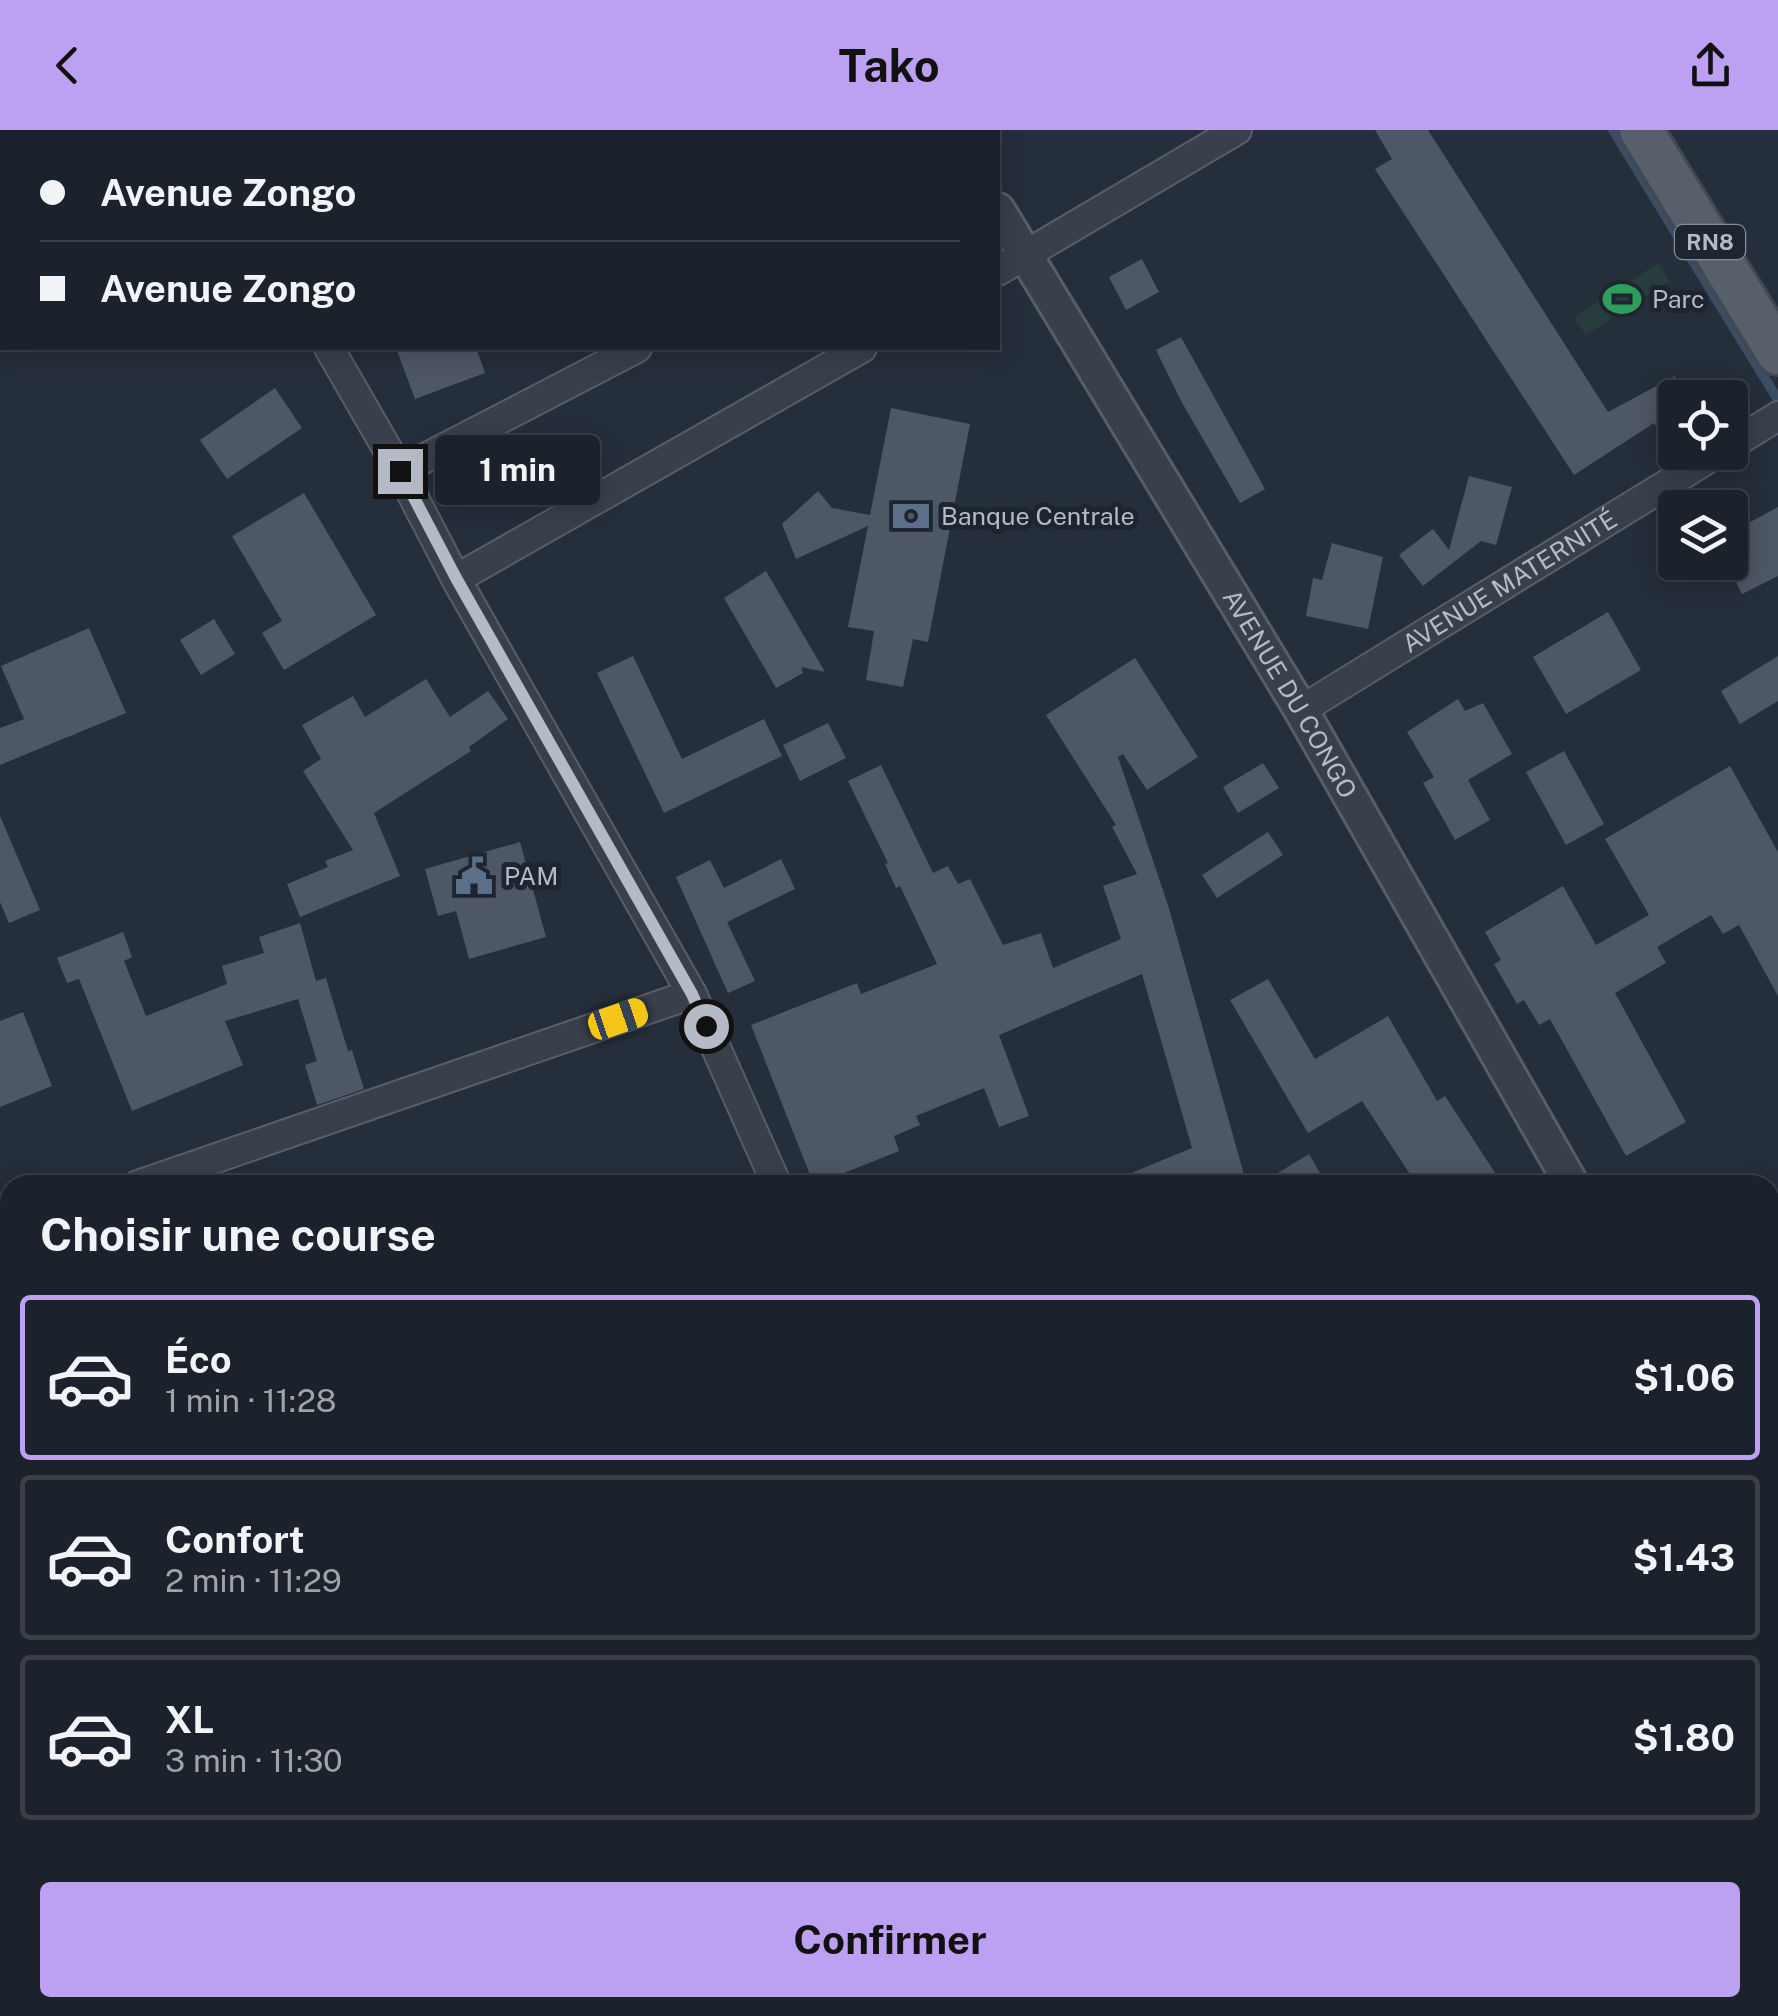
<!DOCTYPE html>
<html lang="fr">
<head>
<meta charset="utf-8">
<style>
  :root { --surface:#1c222c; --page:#292f38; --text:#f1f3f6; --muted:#a0a4a9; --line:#3a3f48; --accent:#bca0f2 }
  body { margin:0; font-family:"Public Sans",sans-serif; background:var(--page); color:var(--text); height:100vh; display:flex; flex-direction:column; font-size:38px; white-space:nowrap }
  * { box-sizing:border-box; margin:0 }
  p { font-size:32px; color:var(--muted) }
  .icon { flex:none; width:55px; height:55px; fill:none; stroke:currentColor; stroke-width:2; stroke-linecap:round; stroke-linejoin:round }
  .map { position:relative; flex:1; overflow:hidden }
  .side { position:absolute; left:0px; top:1045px; width:1780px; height:842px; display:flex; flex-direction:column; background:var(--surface); border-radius:30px 30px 0 0; box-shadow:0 5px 25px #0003,0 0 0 2px var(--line) }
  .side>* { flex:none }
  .top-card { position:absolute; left:0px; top:0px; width:1000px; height:220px; box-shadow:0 5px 25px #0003,0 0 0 2px var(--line); display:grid; align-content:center; height:220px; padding:0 40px; background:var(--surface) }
  .buttons { position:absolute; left:1658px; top:250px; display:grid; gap:20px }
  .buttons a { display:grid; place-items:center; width:90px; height:90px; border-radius:10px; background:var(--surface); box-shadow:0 5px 25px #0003,0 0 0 2px var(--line); font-size:50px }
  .end { position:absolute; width:45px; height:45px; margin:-22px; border:12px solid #b4bbc6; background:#111; box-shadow:0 0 0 5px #111 }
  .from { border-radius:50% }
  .bubble { position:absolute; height:70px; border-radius:10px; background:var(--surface); box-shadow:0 5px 25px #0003,0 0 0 2px var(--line); font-size:32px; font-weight:700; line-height:70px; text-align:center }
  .car { position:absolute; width:30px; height:60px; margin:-30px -15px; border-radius:12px; box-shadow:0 0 8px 2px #0007; background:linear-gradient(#f5c518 24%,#345 0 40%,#f5c518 0 76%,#345 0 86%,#f5c518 0) }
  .top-card b { display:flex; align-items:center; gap:35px; height:95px; font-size:38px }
  .top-card b+b { border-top:2px solid var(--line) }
  .top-card i { width:25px; height:25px; background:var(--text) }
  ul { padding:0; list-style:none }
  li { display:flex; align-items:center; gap:30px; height:165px; margin:0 20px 15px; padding:0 20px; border:5px solid var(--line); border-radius:10px }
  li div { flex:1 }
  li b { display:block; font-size:38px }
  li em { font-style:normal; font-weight:700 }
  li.selected { border-color:var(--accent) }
  li>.icon { width:90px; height:90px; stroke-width:1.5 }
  h2 { padding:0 40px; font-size:45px; line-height:120px }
  .cta { display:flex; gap:20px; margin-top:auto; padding:20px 40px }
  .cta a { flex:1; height:115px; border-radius:10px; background:var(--accent); color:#111; font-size:40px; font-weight:700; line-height:115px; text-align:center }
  header { display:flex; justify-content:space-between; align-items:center; height:130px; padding:0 40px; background:var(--accent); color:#111; font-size:45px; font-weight:700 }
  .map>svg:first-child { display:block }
  .green { fill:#283b3d }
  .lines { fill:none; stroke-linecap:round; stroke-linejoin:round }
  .stream { stroke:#3c4c62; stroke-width:10 }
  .building { fill:#4e5765 }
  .minor-casing { stroke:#575e69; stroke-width:32 }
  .tertiary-casing { stroke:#575e69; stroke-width:38 }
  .primary-casing { stroke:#424954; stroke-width:48 }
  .minor { stroke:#39404b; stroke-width:28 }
  .tertiary { stroke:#39404b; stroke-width:32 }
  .primary { stroke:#575f6b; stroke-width:42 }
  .route { stroke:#b4bbc6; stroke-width:12 }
  .labels { text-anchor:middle; stroke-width:10; stroke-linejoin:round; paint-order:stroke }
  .shield { fill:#1e2530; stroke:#878e99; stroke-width:2.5 }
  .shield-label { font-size:22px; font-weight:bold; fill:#b4bbc6 }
  .poi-label { font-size:25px; fill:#b4bbc6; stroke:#1e2530; text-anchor:start }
  .street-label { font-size:25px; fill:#b4bbc6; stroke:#1e2530 }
</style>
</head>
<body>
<header><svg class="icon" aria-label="back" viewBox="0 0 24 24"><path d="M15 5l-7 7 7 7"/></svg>Tako<svg class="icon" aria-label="share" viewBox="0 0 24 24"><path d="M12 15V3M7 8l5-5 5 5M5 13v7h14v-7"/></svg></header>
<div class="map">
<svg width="1778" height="1886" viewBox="0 0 1778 1886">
  <rect width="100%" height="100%" fill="#252e3b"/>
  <path class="green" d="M1658 133 1670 151 1586 205 1574 187Z"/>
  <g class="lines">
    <path class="stream" d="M1613 0 1778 270"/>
  </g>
  <g class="building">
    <path d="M1375 0H1428L1608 282 1675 246V329L1654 293 1574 345 1375 39 1392 29Z"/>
    <path d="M1142 129 1159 162 1126 180 1109 147Z"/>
    <path d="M1181 207 1265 359 1240 373 1181 271 1156 220Z"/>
    <path d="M396 218H476L485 243 415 269Z"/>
    <path d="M275 258 302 298 227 349 200 310Z"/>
    <path d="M891 278 970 294 928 512 913 509 903 557 866 550 874 501 848 497 868 396 796 429 782 394 818 361 832 378 870 385Z"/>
    <path d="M1469 346 1512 357 1496 415 1481 411 1423 456 1399 425 1433 399 1449 420Z"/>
    <path d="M304 363 376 485 284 540 262 503 282 491 232 406Z"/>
    <path d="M1778 377V446L1742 464 1730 440V403Z"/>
    <path d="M1332 413 1383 427 1368 499 1306 486 1313 448 1322 450Z"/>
    <path d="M766 441 825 542 801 537 803 543 776 558 724 468Z"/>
    <path d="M1608 482 1641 540 1566 584 1533 527Z"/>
    <path d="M214 489 235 524 201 545 180 510Z"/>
    <path d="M89 498 126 583 0 635V598L24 589 1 536Z"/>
    <path d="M633 526 682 629 764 589 782 626 664 683 597 543Z"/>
    <path d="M1778 526V571L1740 594 1721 561Z"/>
    <path d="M1135 528 1198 627 1147 660 1123 624 1118 627 1168 775 1247 1055H1102L1192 1018 1142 844 999 905 1029 986 999 997 984 958 916 986 920 995 894 1006 899 1021 814 1055 751 895 857 853 861 864 937 834 900 756 896 758 885 734 888 733 848 651 881 635 933 743 948 736 958 754 970 749 1003 815 1041 803 1053 838 1121 809 1103 756 1137 744 1112 697 1116 695 1046 585Z"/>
    <path d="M426 549 450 587 488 561 508 589 469 617 471 621 374 683 400 746 300 787 287 754 328 737 325 731 353 720 303 641 321 629 302 595 353 566 365 587Z"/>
    <path d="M1458 569 1465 581 1483 573 1512 624 1468 650 1490 690 1455 710 1423 653 1434 647 1407 602Z"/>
    <path d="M828 593 846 628 800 651 783 615Z"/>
    <path d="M1564 621 1604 694 1566 715 1526 642Z"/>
    <path d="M1263 633 1279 658 1238 683 1223 657Z"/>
    <path d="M1730 636 1778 722V866L1739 795 1723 804 1711 785 1657 817 1666 833 1615 863 1686 992 1626 1026 1550 889 1539 895 1524 870 1517 874 1494 834 1501 830 1485 802 1563 756 1596 815 1649 785 1605 709Z"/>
    <path d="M0 686 40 780 9 793 0 772Z"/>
    <path d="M1268 702 1283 725 1217 768 1202 745Z"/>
    <path d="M520 712 546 807 469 829 456 781 438 786 425 739Z"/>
    <path d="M781 729 795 759 727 792 755 851 728 863 676 747 710 730 724 758Z"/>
    <path d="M300 793 316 851 326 848 348 921 352 920 364 959 317 975 305 935 317 931 298 869 225 891 243 935 132 981 79 849 67 853 57 828 123 802 132 827 124 831 146 886 227 854 222 836 264 823 259 807Z"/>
    <path d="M1268 849 1315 929 1388 886 1437 971 1445 966 1503 1055H1417L1362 971 1308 1003 1230 870Z"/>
    <path d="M23 882 52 956 0 977V891Z"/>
    <path d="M1309 1024 1327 1055H1258Z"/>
  </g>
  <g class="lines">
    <g class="minor-casing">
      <g id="minor">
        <path d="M204 0 205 2"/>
        <path d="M998 141 1237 0"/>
        <path d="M329 218 400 341 456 449 692 864 777 1055"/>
        <path d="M1730 316 1778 286"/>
        <path d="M400 341 637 218"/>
        <path d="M456 449 862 218"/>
        <path id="s1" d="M1301 580 1719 322"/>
        <path d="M138 1055 692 864"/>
        <path d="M0 1103 10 1099"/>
        <path d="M1770 1829 1778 1827"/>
        <path d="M1074 1878 1077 1886"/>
        <path d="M1710 1886 1717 1878"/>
      </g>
    </g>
    <g class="tertiary-casing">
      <g id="tertiary">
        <path d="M951 0 953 2"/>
        <path id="s2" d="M998 80 1301 580 1572 1055"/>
        <path d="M1770 1396 1778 1409"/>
        <path d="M1770 1721 1778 1719"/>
        <path d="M0 1873 8 1886"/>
        <path d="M1243 1886 1270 1878"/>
      </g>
    </g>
    <g class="primary-casing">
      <path id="primary" d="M1641 0 1778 223"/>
    </g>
    <use href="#minor" class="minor"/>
    <use href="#tertiary" class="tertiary"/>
    <use href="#primary" class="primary"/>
  </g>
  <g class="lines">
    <path class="route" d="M400 341 456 448 692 864 706 896"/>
  </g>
  <defs>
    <g id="stadium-bare" transform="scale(3)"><path d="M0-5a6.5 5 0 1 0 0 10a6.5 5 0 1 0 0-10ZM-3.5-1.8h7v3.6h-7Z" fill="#2e9e5b" stroke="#1e2530" stroke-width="2.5" paint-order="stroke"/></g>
    <g id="bank-bare" transform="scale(3)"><path d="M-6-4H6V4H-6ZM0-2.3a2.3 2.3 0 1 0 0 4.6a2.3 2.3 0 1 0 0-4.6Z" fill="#5c6f8a" stroke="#1e2530" stroke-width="2.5" paint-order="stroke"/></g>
    <g id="civic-bare" transform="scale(3)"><path d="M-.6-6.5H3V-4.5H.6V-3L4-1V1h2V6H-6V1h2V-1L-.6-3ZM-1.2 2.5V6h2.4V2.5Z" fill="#5c6f8a" stroke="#1e2530" stroke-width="2.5" paint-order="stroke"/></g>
  </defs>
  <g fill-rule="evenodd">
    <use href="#stadium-bare" x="1622" y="169"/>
    <use href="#bank-bare" x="911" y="386"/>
    <use href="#civic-bare" x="474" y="746"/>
  </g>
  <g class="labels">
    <rect class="shield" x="1675" y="95" width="70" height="34" rx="8"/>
    <g class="shield-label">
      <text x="1710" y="120">RN8</text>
    </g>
    <g class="poi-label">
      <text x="1652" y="178">Parc</text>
      <text x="941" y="395">Banque Centrale</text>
      <text x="504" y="755">PAM</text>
    </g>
    <g class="street-label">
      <text dy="9" stroke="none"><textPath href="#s1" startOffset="245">AVENUE MATERNITÉ</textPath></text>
      <text dy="9" stroke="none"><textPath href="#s2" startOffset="565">AVENUE DU CONGO</textPath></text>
    </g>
  </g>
</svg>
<div class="buttons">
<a><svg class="icon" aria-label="locate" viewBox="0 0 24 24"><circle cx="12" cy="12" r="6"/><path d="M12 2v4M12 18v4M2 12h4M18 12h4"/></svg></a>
<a><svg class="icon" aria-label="layers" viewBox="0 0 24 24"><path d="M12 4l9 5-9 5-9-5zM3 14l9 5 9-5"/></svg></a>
</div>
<i class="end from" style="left:706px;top:896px"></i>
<i class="end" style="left:400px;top:341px"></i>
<div class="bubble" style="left:435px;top:305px;width:165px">1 min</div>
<i class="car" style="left:618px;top:889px;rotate:71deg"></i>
<div class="top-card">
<b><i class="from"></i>Avenue Zongo</b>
<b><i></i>Avenue Zongo</b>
</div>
<section class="side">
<h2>Choisir une course</h2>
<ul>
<li class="selected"><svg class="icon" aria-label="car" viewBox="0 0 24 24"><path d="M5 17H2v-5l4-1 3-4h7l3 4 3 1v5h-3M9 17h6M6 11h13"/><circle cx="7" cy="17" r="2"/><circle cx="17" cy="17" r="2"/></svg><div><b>Éco</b><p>1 min · 11:28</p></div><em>$1.06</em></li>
<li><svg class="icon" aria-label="car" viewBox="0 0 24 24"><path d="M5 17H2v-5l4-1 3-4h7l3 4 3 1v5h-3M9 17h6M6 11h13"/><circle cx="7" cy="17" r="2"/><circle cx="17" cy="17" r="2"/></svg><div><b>Confort</b><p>2 min · 11:29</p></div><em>$1.43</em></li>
<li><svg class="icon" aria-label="car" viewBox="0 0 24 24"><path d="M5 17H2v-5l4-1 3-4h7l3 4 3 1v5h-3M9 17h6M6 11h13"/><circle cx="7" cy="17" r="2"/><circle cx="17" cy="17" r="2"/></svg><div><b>XL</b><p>3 min · 11:30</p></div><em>$1.80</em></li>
</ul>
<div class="cta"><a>Confirmer</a></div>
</section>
</div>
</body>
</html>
